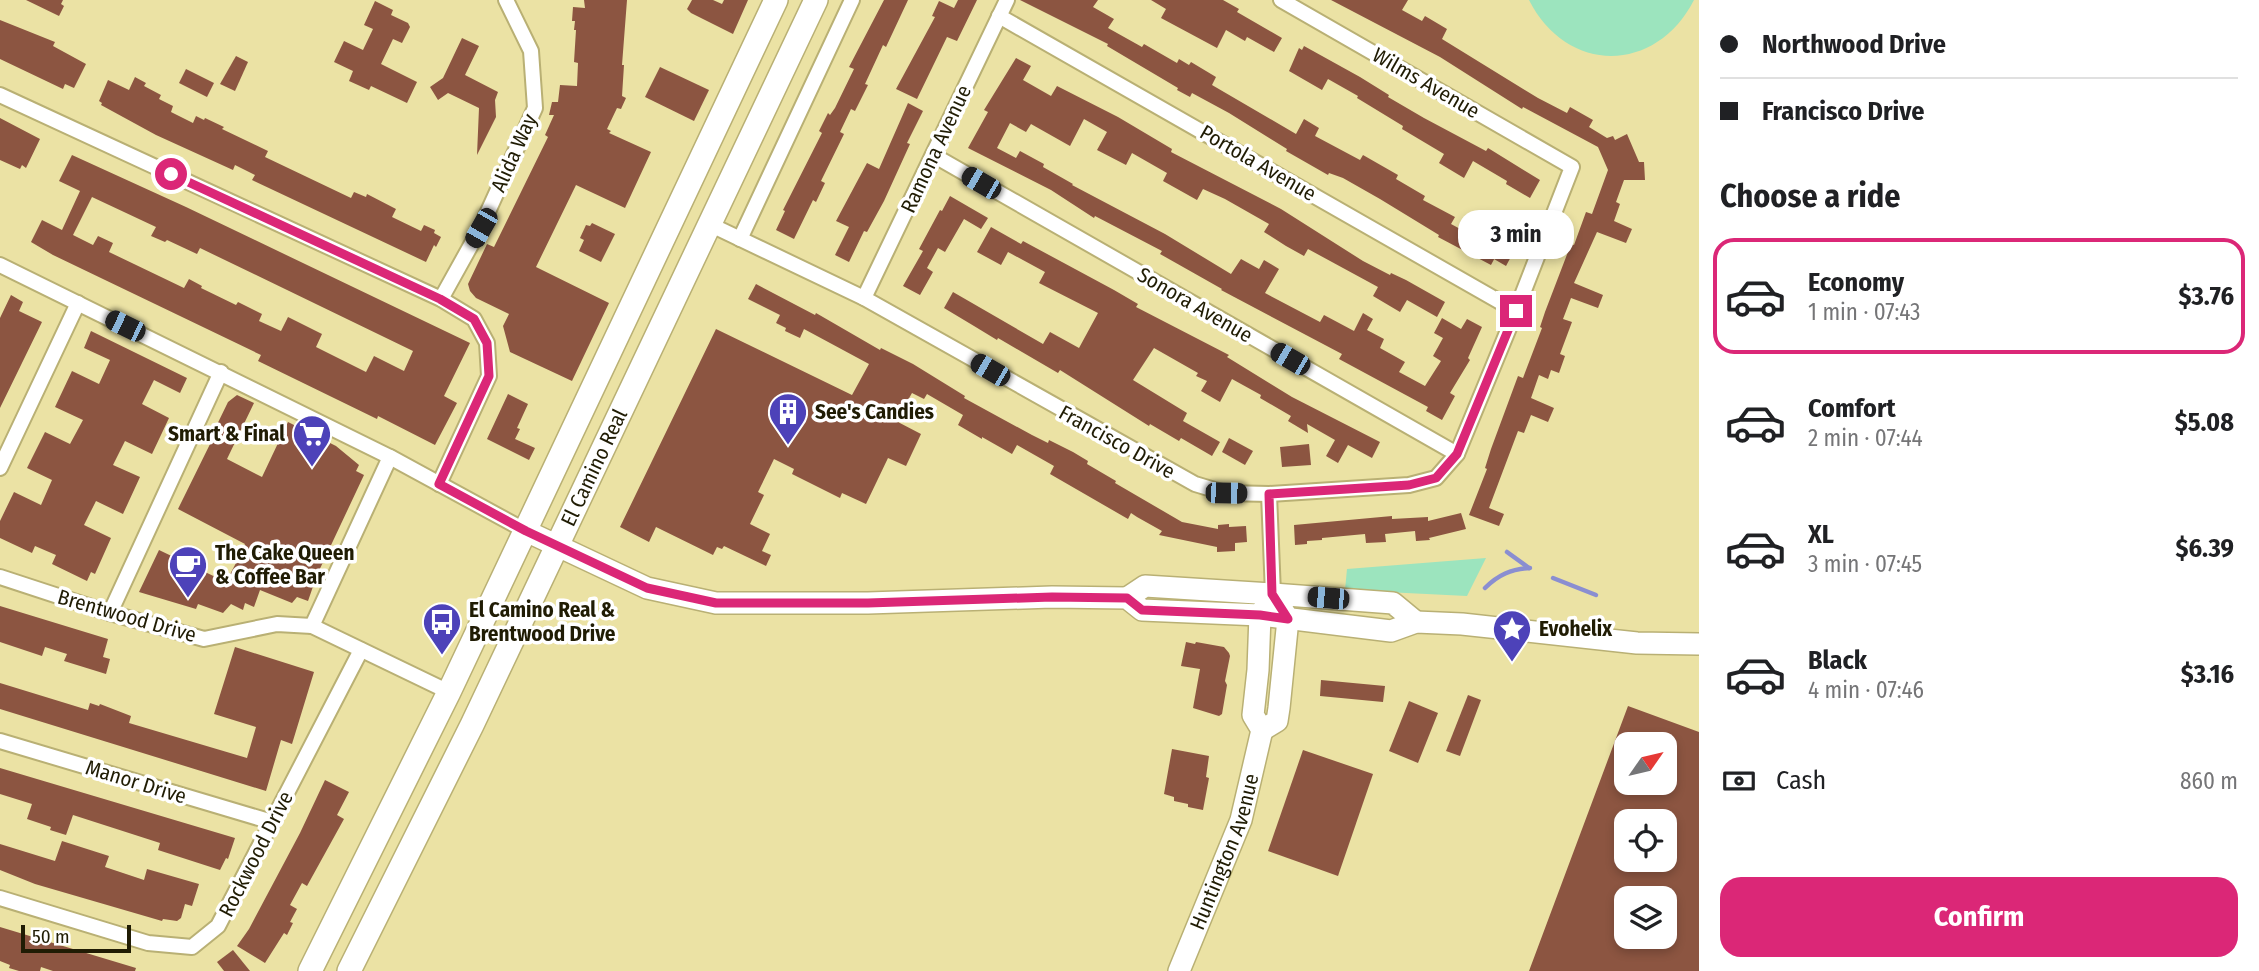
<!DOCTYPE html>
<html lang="en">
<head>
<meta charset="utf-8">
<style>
  :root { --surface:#fff; --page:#f6f6f6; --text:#202124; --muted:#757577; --line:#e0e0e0; --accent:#db2777 }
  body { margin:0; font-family:"Fira Sans Condensed",sans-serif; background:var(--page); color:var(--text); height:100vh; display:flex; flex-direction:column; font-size:26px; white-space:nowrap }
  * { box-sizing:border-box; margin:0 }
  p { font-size:23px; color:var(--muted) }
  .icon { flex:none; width:38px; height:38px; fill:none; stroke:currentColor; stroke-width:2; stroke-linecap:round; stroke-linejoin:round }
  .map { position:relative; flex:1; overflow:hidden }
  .details { display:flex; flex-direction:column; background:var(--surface); width:560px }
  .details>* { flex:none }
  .top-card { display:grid; align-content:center; height:154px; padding:0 21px; background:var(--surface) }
  .needle { width:46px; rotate:56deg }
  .controls { position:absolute; left:1614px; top:732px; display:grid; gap:14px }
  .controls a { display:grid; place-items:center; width:63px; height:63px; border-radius:14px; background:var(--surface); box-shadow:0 4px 10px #0003; font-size:35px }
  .scale { position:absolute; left:21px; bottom:18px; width:110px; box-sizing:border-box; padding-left:7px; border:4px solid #201c04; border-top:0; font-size:19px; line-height:24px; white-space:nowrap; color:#201c04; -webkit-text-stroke:5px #fff; paint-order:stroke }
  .end { position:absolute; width:32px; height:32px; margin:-16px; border:9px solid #db2777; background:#fff; box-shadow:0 0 0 4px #fff }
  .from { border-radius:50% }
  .bubble { position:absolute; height:49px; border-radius:21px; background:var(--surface); box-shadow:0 4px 10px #0003; font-size:23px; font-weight:700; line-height:49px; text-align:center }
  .car { position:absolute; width:21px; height:42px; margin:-21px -10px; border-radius:9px; box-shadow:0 0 5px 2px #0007; background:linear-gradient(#222 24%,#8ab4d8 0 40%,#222 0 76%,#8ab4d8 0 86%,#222 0) }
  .top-card b { display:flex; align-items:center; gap:24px; height:66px; font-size:26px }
  .top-card b+b { border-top:2px solid var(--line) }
  .top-card i { width:18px; height:18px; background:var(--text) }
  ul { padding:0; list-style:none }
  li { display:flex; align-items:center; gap:21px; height:116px; margin:0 14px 10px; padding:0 7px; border:4px solid transparent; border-radius:21px }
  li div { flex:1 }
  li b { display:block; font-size:26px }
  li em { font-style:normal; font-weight:700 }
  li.on { border-color:var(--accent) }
  li>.icon { width:63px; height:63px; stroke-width:1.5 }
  h2 { padding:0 21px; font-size:32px; line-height:84px }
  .pay { display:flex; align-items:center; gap:18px; height:77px; padding:0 21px; font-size:26px }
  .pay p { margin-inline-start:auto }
  .cta { display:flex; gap:14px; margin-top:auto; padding:14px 21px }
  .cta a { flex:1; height:80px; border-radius:21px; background:var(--accent); color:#fff; font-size:28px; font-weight:700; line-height:80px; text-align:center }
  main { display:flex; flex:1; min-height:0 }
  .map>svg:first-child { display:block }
  .green { fill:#9ce4be }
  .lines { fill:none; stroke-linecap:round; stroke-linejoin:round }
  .stream { stroke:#8a8ed1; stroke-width:4.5 }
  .building { fill:#8c5541; fill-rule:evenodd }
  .street-casing { stroke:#b9b074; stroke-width:18 }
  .secondary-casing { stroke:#b9b074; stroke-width:24 }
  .primary-casing { stroke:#b9b074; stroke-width:26 }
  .street { stroke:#fff; stroke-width:14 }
  .secondary { stroke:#fff; stroke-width:21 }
  .primary { stroke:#fff; stroke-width:23 }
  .route { stroke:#db2777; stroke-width:9 }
  .labels { text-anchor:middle; stroke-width:7; stroke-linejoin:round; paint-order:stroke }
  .street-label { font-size:21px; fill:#201c04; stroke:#fff }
  .poi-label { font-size:21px; font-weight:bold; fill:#201c04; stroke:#fff; text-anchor:start }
</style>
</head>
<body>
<main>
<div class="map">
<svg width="1699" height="971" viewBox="0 0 1699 971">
  <rect width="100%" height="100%" fill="#ebe2a4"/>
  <g class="green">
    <path d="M1529 0H1694C1656 74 1567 75 1529 0Z"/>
    <path d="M1486 558 1467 596 1345 590 1347 569Z"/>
  </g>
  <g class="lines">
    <g class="stream">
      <path d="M1507 552 1529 568"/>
      <path d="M1553 578 1596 595"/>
      <path d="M1485 588C1498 575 1511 569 1530 568"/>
    </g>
  </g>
  <g class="building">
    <path d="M26 0H63L61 4 64 6 59 16Z"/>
    <path d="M584 0H627L622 65H624L622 96 626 98 621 109 617 108 607 129 611 131 609 133 651 152 625 208 576 185 536 267 609 303 572 381 510 352 503 326 509 314 476 298 470 291 468 284 487 244 494 247 548 137 545 135 554 115H549L552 102H558L560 85 577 86 578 63 574 62 576 30H574L575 21H572L573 7 585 8Z"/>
    <path d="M692 0H713L722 4 724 0H748L733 34 691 13 687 9Z"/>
    <path d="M884 0H908L886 47 883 45 865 84 868 85 855 111 851 109 840 132 844 134 821 181 825 183 816 202 813 200 794 239 776 230 785 211 783 210 822 133 819 131 828 113 830 115 835 108 854 69 849 67Z"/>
    <path d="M958 0H977L957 41 947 37 917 99 896 89 935 17 932 16 939 1 954 8Z"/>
    <path d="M1020 0H1098L1093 7 1114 19 1108 28 1142 47 1144 44 1177 63 1179 59 1189 65 1191 62 1216 77 1212 85 1296 134 1304 119 1319 128 1315 136 1360 160 1363 155 1398 175 1396 179 1425 196 1423 200 1455 217 1451 224 1499 250 1491 265 1438 237 1439 235 1380 199 1343 178 1329 173 1328 175 1286 151 1287 149 1229 113 1192 93 1190 97 1177 90 1178 88 1107 46 1108 44Z"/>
    <path d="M1151 0H1223L1239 9 1237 12 1282 38 1274 52 1247 37 1245 41 1226 30 1217 48 1161 18 1166 9Z"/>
    <path d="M1331 0H1408L1402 10 1422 21 1425 16 1447 29 1442 39 1538 98 1567 113 1570 107 1593 120 1589 127 1607 138 1613 136 1615 140 1627 134 1639 162H1644L1645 180H1624L1616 202 1620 204 1614 221 1632 229 1626 243 1597 232 1574 283 1603 295 1598 308 1571 298 1563 319 1572 322 1560 354 1565 356 1559 373 1551 370 1548 379 1539 375 1531 398 1554 408 1548 422 1531 415 1524 433 1518 431 1489 508 1504 514 1499 526 1469 515 1487 469 1485 468 1491 449 1518 376 1523 378 1542 328 1540 327 1545 312 1571 244 1574 245 1586 212 1592 214 1608 170 1598 147 1523 107 1522 109 1440 57Z"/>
    <path d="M375 1 393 10 391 15 408 23 410 27 402 43 393 39 381 64 417 82 407 103 371 86 369 90 349 81 353 71 334 62 344 41 363 50 373 29 364 25Z"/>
    <path d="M0 20 55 42 53 46 86 64 74 88 65 84 63 89 0 59Z"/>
    <path d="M462 38 479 46 465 75 498 92 495 100 496 117 477 155 479 108 448 93 438 100 430 87 443 78Z"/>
    <path d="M1304 46 1360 77 1389 95 1388 97 1424 118 1486 151 1488 148 1540 180 1530 198 1506 184 1507 181 1473 161 1464 178 1439 163 1444 154 1402 129 1403 126 1357 98 1358 96 1328 79 1322 90 1289 71 1299 48 1302 50Z"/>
    <path d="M236 56 248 62 235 91 220 84Z"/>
    <path d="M1016 58 1031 66 1023 80 1051 96 1057 86 1118 117 1172 149 1171 152 1281 209 1363 261 1390 275 1391 273 1406 280 1445 302 1437 317 1407 300 1400 312 1373 296 1378 287 1308 249 1304 256 1286 246 1264 232 1269 224 1225 199 1203 189 1197 200 1163 181 1167 173 1132 153 1126 165 1097 150 1107 132 1084 119 1070 146 1031 124 1026 132 1010 123 997 148 1016 158 1020 151 1044 164 1043 167 1073 184 1072 185 1165 234 1231 274 1241 259 1259 269 1264 260 1279 269 1265 293 1320 322 1324 315 1354 331 1363 313 1373 319 1367 330 1384 339 1380 348 1405 362 1399 372 1425 386 1441 361 1433 356 1443 338 1434 333 1442 318 1461 329 1467 319 1482 327 1468 358 1470 360 1450 393 1455 396 1442 420 1426 411 1428 407 1339 359 1342 354 1221 290 1222 289 1160 254 1162 251 1095 216 1094 218 1051 190 968 148 988 112 984 110Z"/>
    <path d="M660 67 709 90 694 121 645 97Z"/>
    <path d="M186 69 214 83 207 97 179 83Z"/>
    <path d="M135 77 146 83 144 86 161 95 159 99 173 106 171 112 193 123 196 116 204 120 205 118 224 127 222 129 268 151 265 157 351 198 354 192 366 197 367 194 396 209 392 217 421 231 424 225 435 230 434 233 441 237 436 247 434 245 426 262 252 180 255 175 235 165 233 170 156 135 101 105 102 103 99 101 108 80 129 90Z"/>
    <path d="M908 103 923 111 907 143 910 144 884 201 867 232 864 231 849 262 835 255 849 227 836 221 867 163 879 169Z"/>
    <path d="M0 118 40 139 26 168 22 165 20 169 0 160Z"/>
    <path d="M72 155 186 207 470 343 444 396 457 403 435 445 378 416 377 419 258 361 261 355 53 255 31 242 42 220 62 230 80 191 59 181ZM92 197 156 227 151 236 165 242 167 240 197 254 200 248 413 351 404 371 374 356 366 372 316 347 322 334 288 317 281 331 259 321 262 314 238 302 236 305 201 288 202 286 189 279 184 288 109 252 113 243 98 236 93 245 73 235Z"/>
    <path d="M950 196 988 218 981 229 964 219 945 252 938 248 927 268 933 272 920 295 903 286 923 251 919 249 940 210 942 211Z"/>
    <path d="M592 223 615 234 601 262 579 251 584 240 580 238 586 225 590 226Z"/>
    <path d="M991 227 1021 244 1023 241 1114 290 1138 304 1136 307 1229 355 1227 357 1292 397 1380 442 1372 458 1348 445 1338 463 1326 456 1335 440 1307 424 1308 433 1288 421 1291 416 1260 398 1261 395 1232 379 1220 402 1201 391 1207 381 1196 376 1198 373 1154 348 1133 380 1187 413 1183 421 1220 442 1212 456 1181 438 1179 441 1150 424 1149 426 1060 370 1058 373 998 338 997 340 974 326 944 308 953 292 1043 344 1050 332 1079 348 1098 313 1039 283 1045 272 1008 252 1001 265 977 252Z"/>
    <path d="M1501 247 1513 253 1506 266 1494 259Z"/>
    <path d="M756 284 815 315 816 313 880 350 881 348 913 364 965 396 964 398 1032 435 1048 443 1049 440 1073 452 1088 461 1087 464 1116 481 1115 483 1182 522 1218 529V525L1229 524V527L1246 526 1247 542 1235 543V551L1217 552V547L1159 535 1162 531 1137 517 1131 513 1128 519 1050 474 1054 466 1017 445 1012 454 982 437V439L958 425 963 415 927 394 924 399 912 393 896 421 921 434 906 466 888 458 866 504 842 493 840 498 792 474 794 469 774 459 758 492 764 495 750 524 770 534 762 551 771 555 766 566 724 546 722 549 717 547 713 555 656 527 649 542 620 527 716 329 852 395 869 364 804 329 800 338 785 331 786 328 776 323 780 315 748 299Z"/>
    <path d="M11 295 23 302 19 311 42 322 0 408V318Z"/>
    <path d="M91 331 187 378 180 393 154 380 142 404 169 418 152 454 125 441 113 465 140 477 123 514 96 501 84 525 111 538 95 574 91 572 87 581 52 564 56 555 35 546 32 553 0 538V521L14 492 41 505 52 480 27 468 45 432 70 444 83 420 55 407 72 371 99 384 110 360 84 348Z"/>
    <path d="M508 394 528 404 517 428 520 429 515 439 535 448 529 460 487 439Z"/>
    <path d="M237 395 254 403 227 459 262 477 288 422 336 446 359 465 356 471 364 475 317 575 308 601 297 597 292 603 260 590 254 607 245 603 243 610 231 604 223 613 198 604 196 609 139 592 159 550 226 582 236 563 245 544 178 509 213 438 211 437 228 402Z"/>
    <path d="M1229 438 1253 451 1245 465 1222 452Z"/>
    <path d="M1309 444 1311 465 1282 467 1280 447Z"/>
    <path d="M1461 513 1466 529 1429 538 1430 540 1416 541 1415 531 1385 534 1386 542 1366 543 1365 534 1322 538V540L1307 541V544L1295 545 1294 525 1392 516V519L1428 517V521Z"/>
    <path d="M0 606 108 639 103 657 110 659 106 674 64 661 67 654 45 647 42 656 0 642Z"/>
    <path d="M1186 642 1195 644 1196 642 1224 647 1229 653 1230 656 1225 681 1227 685 1222 714 1219 716 1193 708 1200 669 1181 666Z"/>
    <path d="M235 647 314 672 292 744 281 740 266 791 0 709V683L88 710 90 703 99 706 100 704 131 716 129 723 247 758 256 727 214 714Z"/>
    <path d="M1321 680 1385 686 1383 702 1320 696Z"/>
    <path d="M1468 695 1481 700 1460 756 1446 751Z"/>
    <path d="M1409 701 1438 713 1418 763 1389 751Z"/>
    <path d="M1628 706 1699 732V971H1529ZM1626 744H1664V782H1626ZM1626 821H1664V859H1626ZM1626 898H1664V936H1626Z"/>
    <path d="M1172 749 1209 756 1206 777 1209 778 1203 810 1188 807V804L1174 801V797L1164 794Z"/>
    <path d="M1303 750 1373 774 1338 876 1268 851Z"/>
    <path d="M0 768 235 838 228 859 226 858 220 870 158 850 160 843 73 815 66 835 50 830 51 827 27 819 32 804 0 794Z"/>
    <path d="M325 780 349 792 337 815 344 819 307 886 302 883 290 905 297 909 290 922 293 923 287 935 284 933 265 963 237 946 249 929 300 833Z"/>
    <path d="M62 841 109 856 105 867 144 880 147 869 199 884 192 906 185 904 181 918 177 921 163 919 162 921 35 884 0 870V844L55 861Z"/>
    <path d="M0 927 136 968 135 971H53L41 967 40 971H19L9 968 10 965 0 961Z"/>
    <path d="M233 950 250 971H224L217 962Z"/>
  </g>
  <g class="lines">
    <g class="street-casing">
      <g id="street">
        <path d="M999 16 1516 311"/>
        <path d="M0 95 441 299 474 319 487 343 489 376 439 484"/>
        <path d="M933 155 1457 454"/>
        <path d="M709 224 864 298 1195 484 1225 493 1269 494 1409 485 1436 478 1457 454 1516 311 1572 167 1281 0"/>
        <path d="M740 239 852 0"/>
        <path d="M0 265 390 457 526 531"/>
        <path d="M864 298 1007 0"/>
        <path d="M441 299 481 227 535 108 531 51 506 0"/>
        <path d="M0 468 78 303"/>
        <path d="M1269 494 1273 594"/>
        <path d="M0 577 110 613 204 639 277 624 312 626 449 692"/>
        <path d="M110 613 221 372"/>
        <path d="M312 626 390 457"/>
        <path d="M0 741 272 822"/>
        <path d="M0 898 148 943 192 947 218 926 361 650"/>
      </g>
    </g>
    <g class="secondary-casing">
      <g id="secondary">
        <path d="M526 531 647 588 716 603H868L1052 597 1127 598 1142 610 1260 615 1391 631 1416 622 1462 624 1637 643 1699 644"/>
        <path d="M1127 598 1145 586 1273 594 1393 603 1416 622"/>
        <path d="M1262 730 1277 721 1279 708 1288 619 1281 607"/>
        <path id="s1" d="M1179 971 1241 820 1262 730 1253 715 1258 670 1260 615 1273 594"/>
      </g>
    </g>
    <g class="primary-casing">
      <g id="primary">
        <path d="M310 971 449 692 776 0"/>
        <path id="s2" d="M349 971 472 725 816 0"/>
      </g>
    </g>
    <use href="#street" class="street"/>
    <use href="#secondary" class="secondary"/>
    <use href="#primary" class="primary"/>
  </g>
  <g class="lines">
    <path class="route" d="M171 174 440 299 474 319 487 343 489 376 439 484 526 531 647 588 716 603H868L1052 597 1127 598 1142 610 1260 615 1288 619 1272 594 1269 494 1409 485 1436 478 1457 454 1516 311"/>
  </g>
  <defs>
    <g id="building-pin" transform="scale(2.0125)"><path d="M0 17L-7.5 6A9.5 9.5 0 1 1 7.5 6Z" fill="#4d42b9" stroke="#fff"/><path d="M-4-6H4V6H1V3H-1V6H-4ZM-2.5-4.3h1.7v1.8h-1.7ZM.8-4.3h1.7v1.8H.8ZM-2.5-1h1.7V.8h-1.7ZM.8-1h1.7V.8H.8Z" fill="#fff"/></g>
    <g id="supermarket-pin" transform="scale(2.0125)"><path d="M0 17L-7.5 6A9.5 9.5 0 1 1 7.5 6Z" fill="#4d42b9" stroke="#fff"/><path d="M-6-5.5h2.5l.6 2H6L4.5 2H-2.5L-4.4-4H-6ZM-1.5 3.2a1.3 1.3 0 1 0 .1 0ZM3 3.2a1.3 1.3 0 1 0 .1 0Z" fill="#fff"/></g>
    <g id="cafe-pin" transform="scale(2.0125)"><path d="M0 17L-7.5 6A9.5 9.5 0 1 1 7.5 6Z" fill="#4d42b9" stroke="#fff"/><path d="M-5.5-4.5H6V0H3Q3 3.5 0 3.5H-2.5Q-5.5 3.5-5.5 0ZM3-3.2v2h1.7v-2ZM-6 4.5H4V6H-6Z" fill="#fff"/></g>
    <g id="bus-pin" transform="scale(2.0125)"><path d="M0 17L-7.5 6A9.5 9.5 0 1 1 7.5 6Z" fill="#4d42b9" stroke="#fff"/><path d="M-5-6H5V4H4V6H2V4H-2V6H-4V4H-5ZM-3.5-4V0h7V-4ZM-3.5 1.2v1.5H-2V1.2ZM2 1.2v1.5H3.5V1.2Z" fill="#fff"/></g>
    <g id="sight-pin" transform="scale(2.0125)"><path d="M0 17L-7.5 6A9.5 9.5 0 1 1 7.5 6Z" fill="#4d42b9" stroke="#fff"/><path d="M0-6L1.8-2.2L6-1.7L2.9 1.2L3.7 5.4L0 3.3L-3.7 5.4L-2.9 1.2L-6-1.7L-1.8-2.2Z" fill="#fff"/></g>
  </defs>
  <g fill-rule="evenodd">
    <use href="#building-pin" x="788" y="412"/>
    <use href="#supermarket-pin" x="312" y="434"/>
    <use href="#cafe-pin" x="188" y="565"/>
    <use href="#bus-pin" x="442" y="622"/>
    <use href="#sight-pin" x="1512" y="629"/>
  </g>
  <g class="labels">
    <g class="street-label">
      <text transform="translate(1426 83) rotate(30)" y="7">Wilms Avenue</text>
      <text transform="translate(936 149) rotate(-65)" y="7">Ramona Avenue</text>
      <text transform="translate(514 153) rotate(-66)" y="7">Alida Way</text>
      <text transform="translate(1258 163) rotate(30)" y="7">Portola Avenue</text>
      <text transform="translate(1195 305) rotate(30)" y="7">Sonora Avenue</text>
      <text transform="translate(1117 442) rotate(29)" y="7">Francisco Drive</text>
      <text dy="7" stroke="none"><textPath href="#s2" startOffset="560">El Camino Real</textPath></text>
      <text transform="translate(127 616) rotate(16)" y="7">Brentwood Drive</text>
      <text transform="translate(136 782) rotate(17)" y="7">Manor Drive</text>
      <text dy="7" stroke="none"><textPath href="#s1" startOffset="128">Huntington Avenue</textPath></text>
      <text transform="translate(256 854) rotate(-63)" y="7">Rockwood Drive</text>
    </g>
    <g class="poi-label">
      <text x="815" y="419">See's Candies</text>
      <text x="285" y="441" text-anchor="end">Smart &amp; Final</text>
      <text x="215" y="560">The Cake Queen<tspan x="215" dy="24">&amp; Coffee Bar</tspan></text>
      <text x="469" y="617">El Camino Real &amp;<tspan x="469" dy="24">Brentwood Drive</tspan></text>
      <text x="1539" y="636">Evohelix</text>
    </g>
  </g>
</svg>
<div class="controls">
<a><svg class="needle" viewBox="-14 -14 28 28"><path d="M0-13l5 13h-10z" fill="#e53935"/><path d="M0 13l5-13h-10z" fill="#757577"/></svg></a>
<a><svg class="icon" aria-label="locate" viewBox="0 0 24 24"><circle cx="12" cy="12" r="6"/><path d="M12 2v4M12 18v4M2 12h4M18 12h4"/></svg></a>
<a><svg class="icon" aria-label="layers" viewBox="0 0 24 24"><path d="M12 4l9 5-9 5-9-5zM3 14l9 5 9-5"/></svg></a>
</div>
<div class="scale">50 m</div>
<i class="end from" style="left:171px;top:174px"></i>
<i class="end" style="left:1516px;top:311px"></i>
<div class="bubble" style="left:1458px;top:210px;width:116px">3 min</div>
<i class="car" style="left:981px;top:183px;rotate:300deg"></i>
<i class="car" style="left:481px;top:228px;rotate:210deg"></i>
<i class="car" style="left:125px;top:326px;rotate:296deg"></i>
<i class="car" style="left:1290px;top:359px;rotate:300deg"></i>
<i class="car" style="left:990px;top:370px;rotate:300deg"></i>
<i class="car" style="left:1226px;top:493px;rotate:91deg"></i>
<i class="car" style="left:1328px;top:598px;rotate:275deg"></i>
</div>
<section class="details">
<div class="top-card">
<b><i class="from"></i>Northwood Drive</b>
<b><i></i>Francisco Drive</b>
</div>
<h2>Choose a ride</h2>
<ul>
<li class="on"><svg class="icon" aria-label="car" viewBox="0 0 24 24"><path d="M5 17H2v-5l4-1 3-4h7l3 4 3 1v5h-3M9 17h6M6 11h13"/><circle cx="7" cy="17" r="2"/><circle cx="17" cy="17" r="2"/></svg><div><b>Economy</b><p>1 min · 07:43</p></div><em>$3.76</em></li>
<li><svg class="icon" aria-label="car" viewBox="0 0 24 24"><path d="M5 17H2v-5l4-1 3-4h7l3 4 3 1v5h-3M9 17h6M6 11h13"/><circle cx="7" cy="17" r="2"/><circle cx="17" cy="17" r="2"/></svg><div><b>Comfort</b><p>2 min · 07:44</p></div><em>$5.08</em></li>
<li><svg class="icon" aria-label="car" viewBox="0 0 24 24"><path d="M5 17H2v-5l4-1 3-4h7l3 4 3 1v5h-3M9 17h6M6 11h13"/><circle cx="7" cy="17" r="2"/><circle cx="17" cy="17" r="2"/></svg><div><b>XL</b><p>3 min · 07:45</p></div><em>$6.39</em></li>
<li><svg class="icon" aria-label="car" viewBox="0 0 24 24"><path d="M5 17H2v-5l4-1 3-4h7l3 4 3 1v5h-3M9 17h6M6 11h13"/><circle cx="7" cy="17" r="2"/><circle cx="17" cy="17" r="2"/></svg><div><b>Black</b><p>4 min · 07:46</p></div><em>$3.16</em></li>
</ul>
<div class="pay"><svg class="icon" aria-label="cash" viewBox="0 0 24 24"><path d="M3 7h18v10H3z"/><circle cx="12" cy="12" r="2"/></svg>Cash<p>860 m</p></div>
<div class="cta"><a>Confirm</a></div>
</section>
</main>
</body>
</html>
